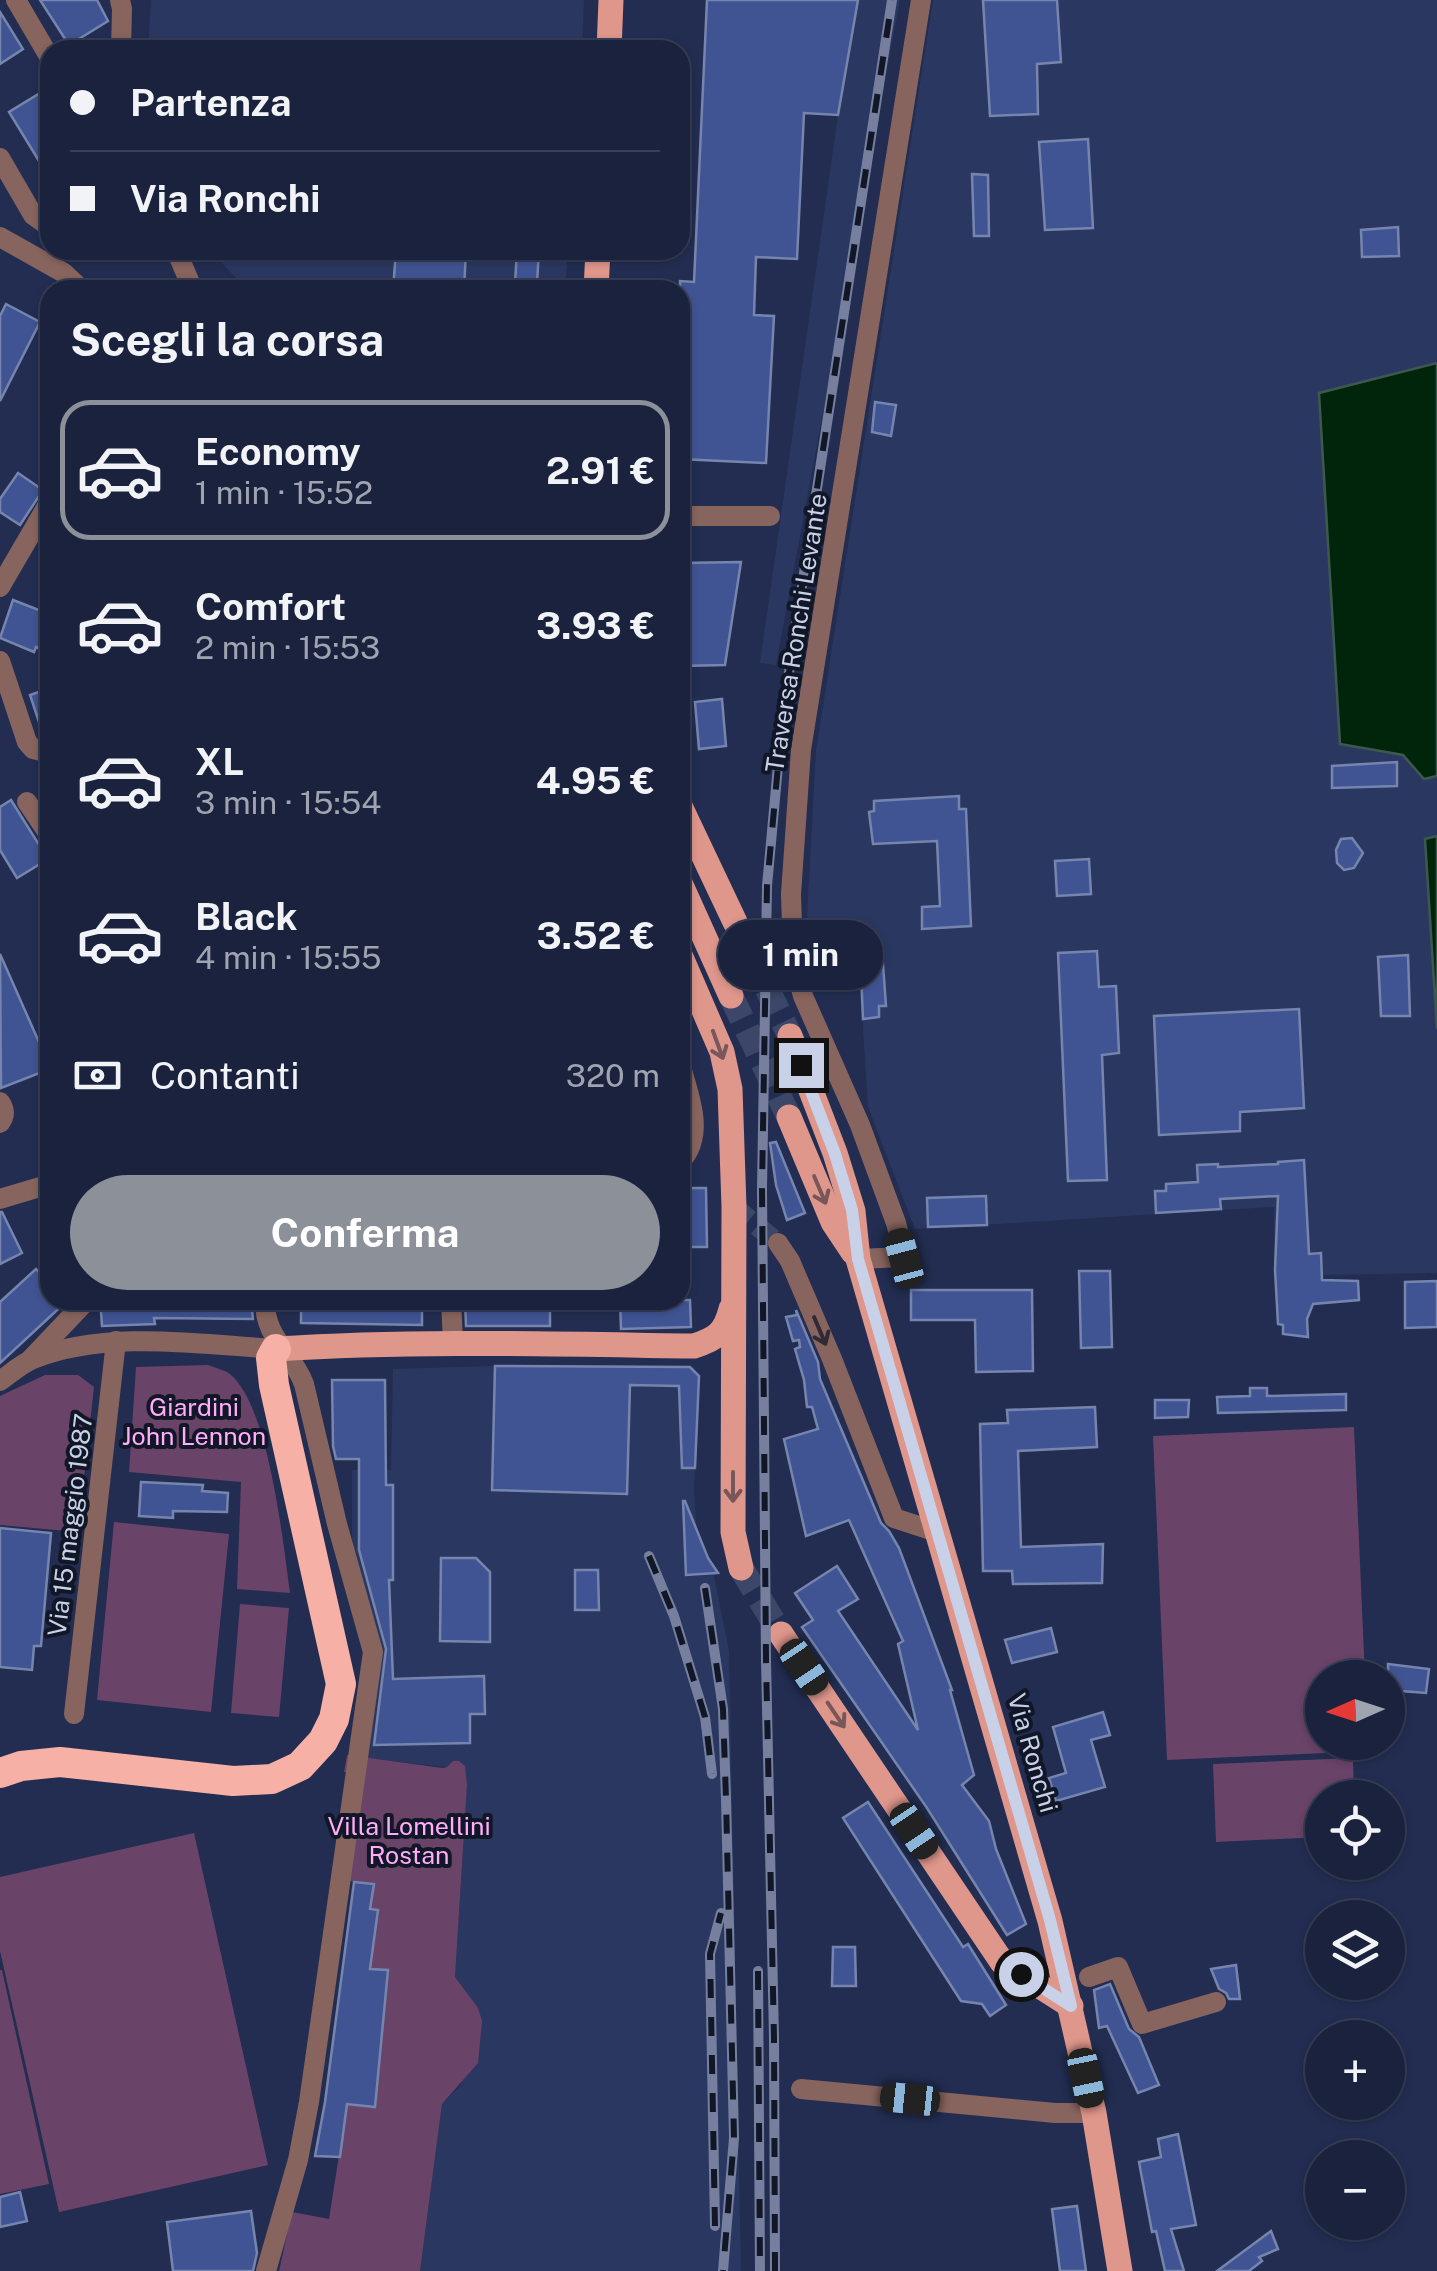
<!DOCTYPE html>
<html lang="it">
<head>
<meta charset="utf-8">
<style>
  :root { --surface:#1a223d; --page:#272f48; --text:#f1f3f6; --muted:#9fa4b0; --line:#383f57; --accent:#8c9099 }
  body { margin:0; font-family:"Public Sans",sans-serif; background:var(--page); color:var(--text); height:100vh; display:flex; flex-direction:column; font-size:38px; white-space:nowrap }
  * { box-sizing:border-box; margin:0 }
  p { font-size:32px; color:var(--muted) }
  .icon { flex:none; width:55px; height:55px; fill:none; stroke:currentColor; stroke-width:2; stroke-linecap:round; stroke-linejoin:round }
  .map { position:relative; flex:1; overflow:hidden }
  .panel { position:absolute; left:40px; top:280px; width:650px; height:1030px; display:flex; flex-direction:column; background:var(--surface); border-radius:30px; box-shadow:0 2px 8px #0004,0 0 0 2px var(--line) }
  .panel>* { flex:none }
  .banner { position:absolute; left:40px; top:40px; width:650px; height:220px; border-radius:30px; box-shadow:0 2px 8px #0004,0 0 0 2px var(--line); display:grid; align-content:center; height:220px; padding:0 30px; background:var(--surface) }
  .needle { width:65px; rotate:267deg }
  .controls { position:absolute; left:1305px; top:1660px; display:grid; gap:20px }
  .controls a { display:grid; place-items:center; width:100px; height:100px; border-radius:50%; background:var(--surface); box-shadow:0 2px 8px #0004,0 0 0 2px var(--line); font-size:50px }
  .end { position:absolute; width:45px; height:45px; margin:-22px; border:12px solid #c8d1e8; background:#111; box-shadow:0 0 0 5px #111 }
  .from { border-radius:50% }
  .bubble { position:absolute; height:70px; border-radius:35px; background:var(--surface); box-shadow:0 2px 8px #0004,0 0 0 2px var(--line); font-size:32px; font-weight:700; line-height:70px; text-align:center }
  .car { position:absolute; width:30px; height:60px; margin:-30px -15px; border-radius:12px; box-shadow:0 0 8px 2px #0007; background:linear-gradient(#222 24%,#8ab4d8 0 40%,#222 0 76%,#8ab4d8 0 86%,#222 0) }
  .banner b { display:flex; align-items:center; gap:35px; height:95px; font-size:38px }
  .banner b+b { border-top:2px solid var(--line) }
  .banner i { width:25px; height:25px; background:var(--text) }
  ul { padding:0; list-style:none }
  li { display:flex; align-items:center; gap:30px; height:140px; margin:0 20px 15px; padding:0 10px; border:5px solid transparent; border-radius:30px }
  li div { flex:1 }
  li b { display:block; font-size:38px }
  li em { font-style:normal; font-weight:700 }
  li.active { border-color:var(--accent) }
  li>.icon { width:90px; height:90px; stroke-width:1.5 }
  h2 { padding:0 30px; font-size:45px; line-height:120px }
  .pay { display:flex; align-items:center; gap:25px; height:110px; padding:0 30px; font-size:38px }
  .pay p { margin-inline-start:auto }
  .button { display:flex; gap:20px; margin-top:auto; padding:20px 30px }
  .button a { flex:1; height:115px; border-radius:60px; background:var(--accent); color:#fff; font-size:40px; font-weight:700; line-height:115px; text-align:center }
  .map>svg:first-child { display:block }
  .built { fill:#2a3861 }
  .green { fill:#6a4368 }
  .water { fill:#01250a; stroke:#3d594d; stroke-width:2.5 }
  .building { fill:#405493; stroke:#7585ae; stroke-width:2.5 }
  .lines { fill:none; stroke-linecap:round; stroke-linejoin:round }
  .street-tunnel { stroke:#3b4668; stroke-width:20; stroke-dasharray:20 10; stroke-linecap:butt }
  .primary-tunnel { stroke:#3b4668; stroke-width:25; stroke-dasharray:25 12; stroke-linecap:butt }
  .street { stroke:#88645e; stroke-width:20 }
  .primary { stroke:#df968b; stroke-width:25 }
  .highway { stroke:#f6b0a5; stroke-width:30 }
  .rail-casing { stroke:#76809e; stroke-width:10 }
  .rail { stroke:#111727; stroke-width:6; stroke-dasharray:19; stroke-linecap:butt }
  .oneway { stroke:#785659 }
  .oneway2 { stroke:#2f2a35 }
  .route { stroke:#c8d1e8; stroke-width:12 }
  .labels { text-anchor:middle; stroke-width:8; stroke-linejoin:round; paint-order:stroke }
  .street-label { font-size:25px; fill:#c8d1e8; stroke:#111727 }
  .park-label { font-size:25px; fill:#ffadfa; stroke:#111727 }
</style>
</head>
<body>
<div class="map">
<svg width="1437" height="2271" viewBox="0 0 1437 2271">
  <rect width="100%" height="100%" fill="#222d51"/>
  <g class="built">
    <path d="M151 0H584L582 50H148Z"/>
    <path d="M858 0H900L776 665 760 663 838 115Z"/>
    <path d="M933 0H1437V363L1319 394 1403 755 1424 779 1437 776V836L1425 840 1437 1030V1273L1274 1276V1207L915 1229 868 1107 859 965 835 960 822 949 811 935 807 915 816 751Z"/>
    <path d="M209 250H568L565 290H248Z"/>
    <path d="M491 1366 690 1367 699 1376 694 1486 696 1527 708 1558 718 1573 714 1576 729 1651 741 2271H420L442 2104 460 2086 480 2036 482 2021 455 1977 467 1785 447 1767 364 1758 378 1653 352 1559V1470H391L393 1369Z"/>
  </g>
  <g class="green">
    <path d="M208 1365C215 1368 225 1370 230 1374 269 1406 283 1542 290 1593L237 1589 241 1482 129 1472 136 1367Z"/>
    <path d="M45 1375H78L94 1387 78 1532 0 1525V1396Z"/>
    <path d="M1354 1427 1365 1677 1322 1678V1742L1368 1743V1751L1167 1760 1153 1436Z"/>
    <path d="M114 1522 229 1534 211 1712 97 1700Z"/>
    <path d="M240 1604 289 1608 279 1717 231 1713Z"/>
    <path d="M347 1755 443 1768 447 1767 453 1761H459L465 1766 467 1785 455 1977 478 2008 482 2021 478 2063 442 2104 420 2271H279L292 2212 329 2219 347 2104 375 2106 387 1970 370 1969 378 1911 370 1909 374 1885 350 1881 361 1774 344 1772Z"/>
    <path d="M1353 1758 1354 1797 1322 1798V1837L1216 1842 1213 1764Z"/>
    <path d="M194 1833 268 2165 59 2212 0 1951V1877Z"/>
    <path d="M0 1970H2L49 2184 0 2194Z"/>
  </g>
  <g class="water">
    <path d="M1437 363V776L1424 779 1403 755 1340 744 1319 393Z"/>
    <path d="M1437 836V1029L1425 839Z"/>
  </g>
  <g class="building">
    <path d="M40 0H97L108 21 69 45Z"/>
    <path d="M707 0H858L838 115 804 113 797 259 756 257 754 315 774 316 766 463 680 459V281L694 282Z"/>
    <path d="M983 0H1057L1061 62 1037 64 1038 114 990 116Z"/>
    <path d="M0 12 23 49 0 64Z"/>
    <path d="M50 87V179L9 112Z"/>
    <path d="M1088 139 1093 228 1045 230 1039 142Z"/>
    <path d="M972 174 988 175 989 236H974Z"/>
    <path d="M1398 227 1399 256 1362 257 1361 230Z"/>
    <path d="M396 250H466L464 290H393Z"/>
    <path d="M517 250H539L537 283 515 284Z"/>
    <path d="M6 304 40 322 0 401V316Z"/>
    <path d="M875 402 896 405 891 436 872 432Z"/>
    <path d="M18 473 43 490 20 525 0 512V499Z"/>
    <path d="M741 562 725 665 680 666V563Z"/>
    <path d="M13 600 49 614 45 623 50 625V637L45 651 36 647 34 652 0 638Z"/>
    <path d="M50 688V739L44 737 30 695Z"/>
    <path d="M722 699 726 746 699 749 695 702Z"/>
    <path d="M1397 762V786L1332 788V766Z"/>
    <path d="M959 796V809H966L971 926 922 929V907L940 906 937 841 873 844 869 812 874 811V801Z"/>
    <path d="M11 800 48 859 17 878 0 850V807Z"/>
    <path d="M1352 838 1363 853 1354 868 1344 870 1337 863 1336 850 1341 839Z"/>
    <path d="M1089 859 1091 894 1057 896 1055 861Z"/>
    <path d="M882 950 886 1006H879V1017L863 1019 860 952Z"/>
    <path d="M1097 951 1099 987 1116 986 1119 1053 1102 1055 1107 1180 1068 1181 1058 953Z"/>
    <path d="M0 954 50 1067V1069L1 1088Z"/>
    <path d="M1408 955 1410 1016H1381L1378 957Z"/>
    <path d="M1299 1009 1304 1108 1240 1112V1131L1159 1135 1154 1016Z"/>
    <path d="M776 1142 805 1213 787 1220 776 1185 770 1143Z"/>
    <path d="M1304 1160 1309 1254 1321 1253 1322 1280 1358 1281 1359 1300 1313 1304 1307 1319 1308 1337 1283 1334V1325L1278 1324 1275 1270 1278 1196 1220 1199 1221 1209 1156 1213 1155 1191H1166V1184L1198 1182 1197 1165 1218 1164V1167L1278 1164V1162Z"/>
    <path d="M680 1188H706L707 1247H680Z"/>
    <path d="M986 1196 987 1225 928 1227 927 1198Z"/>
    <path d="M0 1212H2L22 1253 0 1264Z"/>
    <path d="M36 1269 50 1284V1300H68L0 1363V1302Z"/>
    <path d="M1079 1271H1110L1112 1347 1081 1348Z"/>
    <path d="M1437 1281V1327L1405 1328V1282Z"/>
    <path d="M911 1290H1032L1033 1371 976 1372 975 1320H911Z"/>
    <path d="M111 1300H251L253 1319 154 1318 155 1324 102 1326 101 1312Z"/>
    <path d="M301 1300H422V1325L301 1323Z"/>
    <path d="M465 1300H550V1326H466Z"/>
    <path d="M620 1300H690L691 1327 621 1329Z"/>
    <path d="M796 1310 818 1362 820 1379 881 1523 889 1531 899 1548 952 1690H950L974 1775 962 1785 989 1821 996 1849 1026 1924 1007 1935 927 1808 802 1627 813 1620 795 1593 837 1566 858 1599 838 1611 918 1730 898 1644 903 1641 849 1520 806 1536 784 1439 818 1429 812 1407H807L804 1380 795 1349 800 1347 799 1340 793 1341 786 1317 797 1315Z"/>
    <path d="M495 1366 690 1367 699 1376 695 1468H682L679 1386 630 1385 627 1494 492 1490Z"/>
    <path d="M332 1380H385L386 1485H393V1580H389L393 1679 484 1676 485 1714H470V1743L374 1745 386 1649 359 1550V1459H336L333 1446Z"/>
    <path d="M1250 1388H1267V1396L1346 1394V1410L1218 1413 1217 1397 1250 1396Z"/>
    <path d="M1155 1400H1189L1188 1417 1155 1418Z"/>
    <path d="M1095 1407 1097 1447 1018 1451 1021 1547 1103 1544 1102 1583 1013 1584 1012 1571H983L980 1424 1008 1423 1007 1410Z"/>
    <path d="M141 1482 203 1485 202 1491 228 1493 227 1512 173 1511V1518L139 1516Z"/>
    <path d="M683 1501H685L708 1558 718 1573 686 1575Z"/>
    <path d="M0 1528 51 1533 41 1646H34L32 1670 0 1667Z"/>
    <path d="M441 1558H476L490 1572V1642L440 1641Z"/>
    <path d="M575 1570H598L599 1610H575Z"/>
    <path d="M1051 1628 1057 1652 1012 1663 1005 1640Z"/>
    <path d="M1388 1664 1429 1669 1426 1693 1388 1690Z"/>
    <path d="M1103 1712 1110 1735 1091 1740 1105 1787 1056 1801 1049 1778 1066 1773 1053 1727Z"/>
    <path d="M868 1802 963 1947 968 1944 1006 2005 990 2016 982 2004 961 2001 843 1818Z"/>
    <path d="M354 1882 374 1884 370 1909 378 1910 370 1969 388 1970 375 2107 347 2104 340 2157 315 2156 325 2102Z"/>
    <path d="M833 1947H855L856 1986H832Z"/>
    <path d="M1236 1965 1240 1999H1229L1226 1993 1219 1989 1211 1969Z"/>
    <path d="M1110 1984 1129 2029 1139 2037 1159 2085 1138 2093 1107 2026 1099 2028 1094 1990Z"/>
    <path d="M1178 2134 1196 2225 1171 2229 1184 2271H1165L1156 2231 1152 2232 1139 2162 1161 2157 1158 2139Z"/>
    <path d="M20 2192 27 2221 0 2227V2197Z"/>
    <path d="M1077 2206 1086 2271H1060L1052 2209Z"/>
    <path d="M251 2211 257 2253 253 2271H173L167 2222Z"/>
    <path d="M1271 2231 1278 2249 1259 2257 1262 2261 1249 2271H1217Z"/>
  </g>
  <g class="lines">
    <path class="street-tunnel" d="M734 1207 778 1243"/>
    <g class="primary-tunnel">
      <path d="M735 922 790 1036"/>
      <path d="M731 996 789 1117"/>
      <path d="M741 1568 781 1634"/>
    </g>
    <g class="street">
      <path d="M16 0 50 58"/>
      <path d="M120 0 122 9 121 50"/>
      <path d="M0 158 33 215 50 227"/>
      <path d="M0 237 64 273 82 290"/>
      <path d="M176 250 193 290"/>
      <path d="M680 516H770"/>
      <path d="M0 587 50 501"/>
      <path d="M0 661 27 742 33 749 50 753"/>
      <path d="M27 802 50 836"/>
      <path d="M680 1064C689 1096 706 1135 680 1162"/>
      <path d="M0 1102C5 1109 5 1116 0 1123"/>
      <path d="M0 1199 50 1184"/>
      <path d="M778 1243 790 1261 832 1359 894 1518 937 1532"/>
      <path d="M858 1259 905 1257 896 1223 860 1125 803 996 793 959 791 894 801 750 921 0"/>
      <path d="M265 1300C264 1338 292 1352 304 1384L337 1524 373 1652 309 2102 298 2160 266 2271"/>
      <path d="M451 1300 453 1343"/>
      <path d="M31 1359 87 1300"/>
      <path d="M0 1381C10 1374 21 1364 33 1359 107 1330 198 1344 276 1349"/>
      <path d="M74 1714 116 1341"/>
      <path d="M1089 1977 1118 1967 1142 2024 1216 2002"/>
      <path d="M801 2089 1055 2113H1094"/>
    </g>
    <g class="primary">
      <path d="M609 50 611 0"/>
      <path d="M596 290 598 250"/>
      <path d="M680 806 735 922"/>
      <path d="M680 883 731 996"/>
      <path d="M680 955 722 1052 730 1089 734 1207 733 1532 741 1568"/>
      <path d="M790 1036 835 1153 853 1211 858 1259 1050 1921 1094 2113 1120 2271"/>
      <path d="M789 1117 833 1222 853 1252"/>
      <path d="M276 1349C415 1340 555 1344 694 1346 716 1339 725 1333 731 1309"/>
      <path d="M781 1634 1002 1962 1071 2006"/>
    </g>
    <path class="highway" d="M0 1773 21 1766 60 1762 233 1781 272 1779 300 1766 323 1741 334 1719 341 1684 274 1385 271 1358 276 1349"/>
    <g class="rail-casing">
      <g id="rail">
        <path d="M649 1556 674 1616 705 1717 712 1774"/>
        <path d="M705 1588 723 1709 726 1799 734 2138 723 2271"/>
        <path d="M758 1971 760 2271"/>
        <path d="M715 2226 710 1954 721 1913"/>
        <path d="M775 2271 774 2038 766 1660 762 1189 767 886 781 733 791 658 892 0"/>
      </g>
    </g>
    <use href="#rail" class="rail"/>
  </g>
  <defs><path id="oneway-shaft" d="M-6 0H5M1.5-3L5.5 0L1.5 3" fill="none" stroke-width="1.6" stroke-linecap="round" stroke-linejoin="round" transform="scale(2.5)"/></defs>
  <g class="oneway">
    <use href="#oneway-shaft" transform="translate(718 1045) rotate(70)"/>
    <use href="#oneway-shaft" transform="translate(820 1190) rotate(67)"/>
    <use href="#oneway-shaft" transform="translate(733 1487) rotate(90)"/>
    <use href="#oneway-shaft" transform="translate(836 1715) rotate(56)"/>
  </g>
  <use class="oneway2" href="#oneway-shaft" transform="translate(820 1331) rotate(67)"/>
  <g class="lines">
    <path class="route" d="M801 1065 835 1154 852 1210 858 1259 1050 1920 1071 2006 1021 1974"/>
  </g>
  <g class="labels">
    <g class="street-label">
      <text transform="translate(796 633) rotate(-81)" y="9">Traversa Ronchi Levante</text>
      <text transform="translate(70 1525) rotate(-83)" y="9">Via 15 maggio 1987</text>
      <text transform="translate(1033 1753) rotate(74)" y="9">Via Ronchi</text>
    </g>
    <g class="park-label">
      <text x="194" y="1416">Giardini<tspan x="194" dy="29">John Lennon</tspan></text>
      <text x="409" y="1835">Villa Lomellini<tspan x="409" dy="29">Rostan</tspan></text>
    </g>
  </g>
</svg>
<div class="controls">
<a><svg class="needle" viewBox="-14 -14 28 28"><path d="M0-13l5 13h-10z" fill="#e53935"/><path d="M0 13l5-13h-10z" fill="#9fa4b0"/></svg></a>
<a><svg class="icon" aria-label="locate" viewBox="0 0 24 24"><circle cx="12" cy="12" r="6"/><path d="M12 2v4M12 18v4M2 12h4M18 12h4"/></svg></a>
<a><svg class="icon" aria-label="layers" viewBox="0 0 24 24"><path d="M12 4l9 5-9 5-9-5zM3 14l9 5 9-5"/></svg></a>
<a>+</a>
<a>−</a>
</div>
<i class="end from" style="left:1021px;top:1974px"></i>
<i class="end" style="left:801px;top:1065px"></i>
<div class="bubble" style="left:718px;top:920px;width:165px">1 min</div>
<i class="car" style="left:904px;top:1258px;rotate:345deg"></i>
<i class="car" style="left:804px;top:1667px;rotate:146deg"></i>
<i class="car" style="left:914px;top:1831px;rotate:146deg"></i>
<i class="car" style="left:1086px;top:2078px;rotate:168deg"></i>
<i class="car" style="left:910px;top:2099px;rotate:276deg"></i>
<div class="banner">
<b><i class="from"></i>Partenza</b>
<b><i></i>Via Ronchi</b>
</div>
<section class="panel">
<h2>Scegli la corsa</h2>
<ul>
<li class="active"><svg class="icon" aria-label="car" viewBox="0 0 24 24"><path d="M5 17H2v-5l4-1 3-4h7l3 4 3 1v5h-3M9 17h6M6 11h13"/><circle cx="7" cy="17" r="2"/><circle cx="17" cy="17" r="2"/></svg><div><b>Economy</b><p>1 min · 15:52</p></div><em>2.91 €</em></li>
<li><svg class="icon" aria-label="car" viewBox="0 0 24 24"><path d="M5 17H2v-5l4-1 3-4h7l3 4 3 1v5h-3M9 17h6M6 11h13"/><circle cx="7" cy="17" r="2"/><circle cx="17" cy="17" r="2"/></svg><div><b>Comfort</b><p>2 min · 15:53</p></div><em>3.93 €</em></li>
<li><svg class="icon" aria-label="car" viewBox="0 0 24 24"><path d="M5 17H2v-5l4-1 3-4h7l3 4 3 1v5h-3M9 17h6M6 11h13"/><circle cx="7" cy="17" r="2"/><circle cx="17" cy="17" r="2"/></svg><div><b>XL</b><p>3 min · 15:54</p></div><em>4.95 €</em></li>
<li><svg class="icon" aria-label="car" viewBox="0 0 24 24"><path d="M5 17H2v-5l4-1 3-4h7l3 4 3 1v5h-3M9 17h6M6 11h13"/><circle cx="7" cy="17" r="2"/><circle cx="17" cy="17" r="2"/></svg><div><b>Black</b><p>4 min · 15:55</p></div><em>3.52 €</em></li>
</ul>
<div class="pay"><svg class="icon" aria-label="cash" viewBox="0 0 24 24"><path d="M3 7h18v10H3z"/><circle cx="12" cy="12" r="2"/></svg>Contanti<p>320 m</p></div>
<div class="button"><a>Conferma</a></div>
</section>
</div>
</body>
</html>
